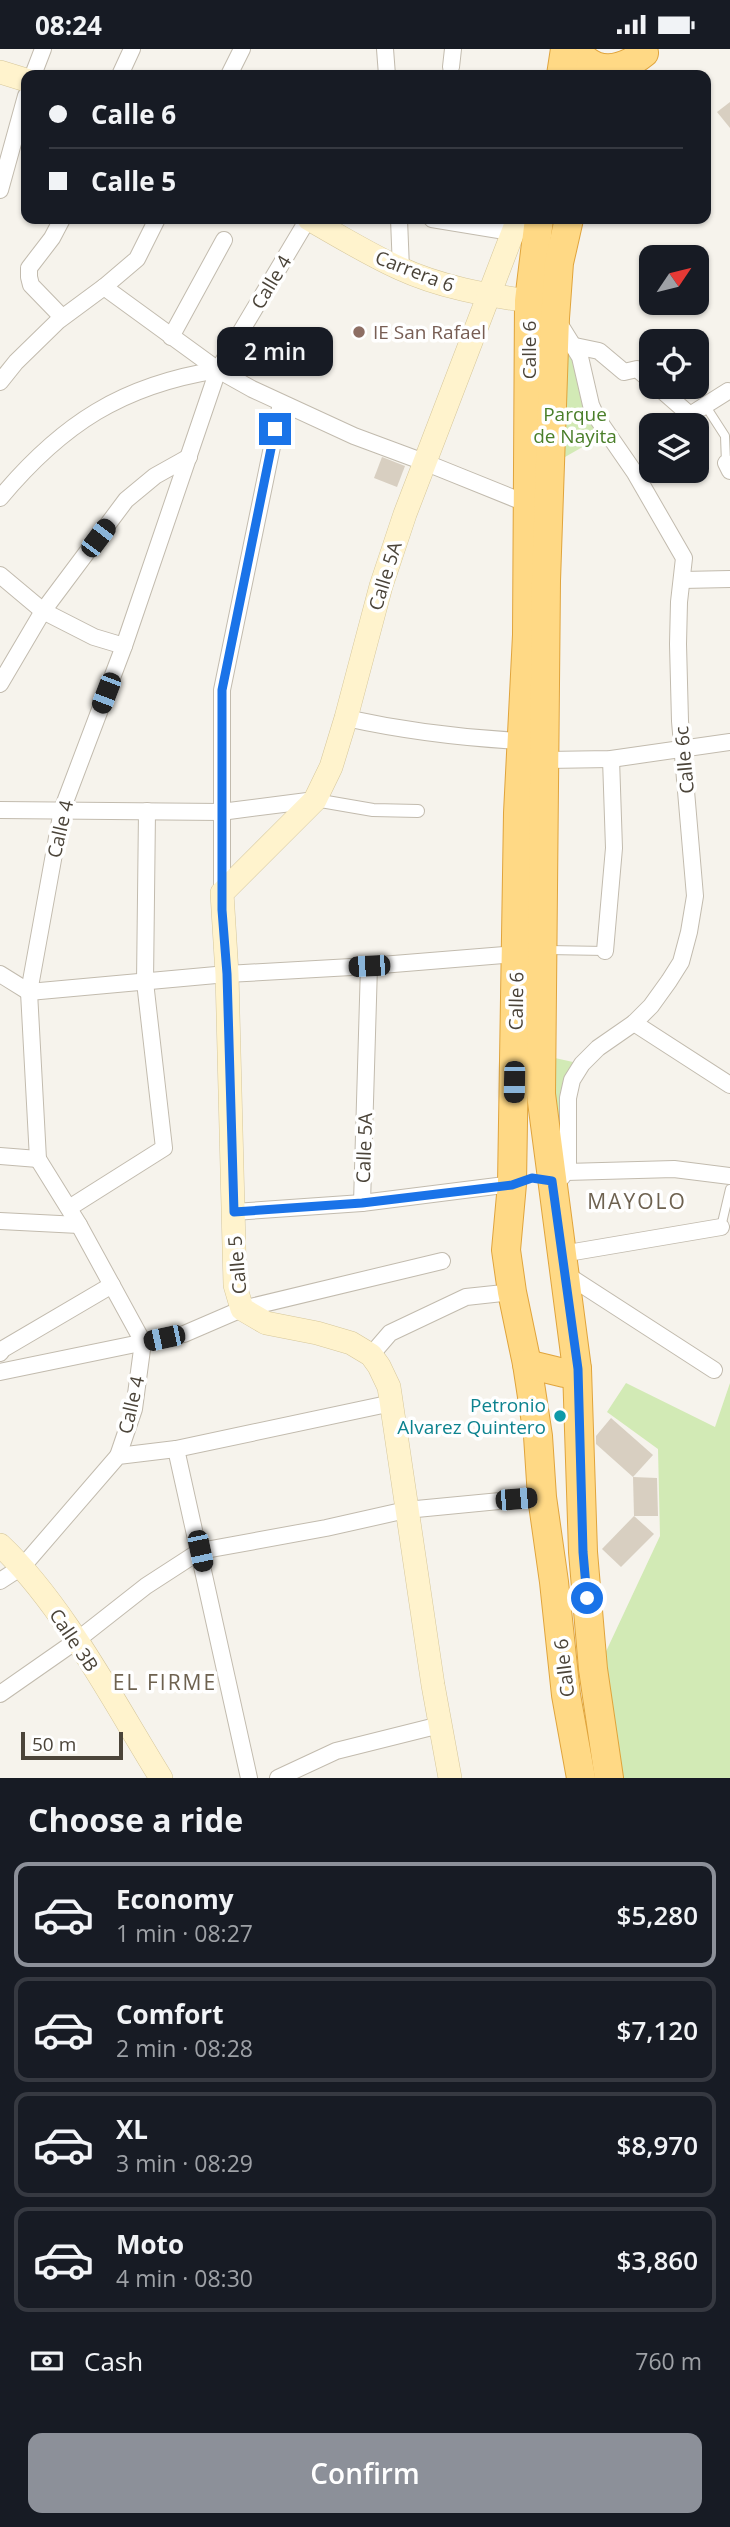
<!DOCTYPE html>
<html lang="en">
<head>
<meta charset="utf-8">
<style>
  :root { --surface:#171b24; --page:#242831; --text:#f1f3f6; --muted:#9ea1a6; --line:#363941; --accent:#8c9099 }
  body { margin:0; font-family:"Open Sans",sans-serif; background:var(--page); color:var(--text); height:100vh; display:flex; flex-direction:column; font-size:26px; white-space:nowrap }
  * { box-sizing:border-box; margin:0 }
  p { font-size:23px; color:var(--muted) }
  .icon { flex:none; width:38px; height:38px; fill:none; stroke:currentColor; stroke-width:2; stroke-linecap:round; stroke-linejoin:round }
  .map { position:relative; height:1729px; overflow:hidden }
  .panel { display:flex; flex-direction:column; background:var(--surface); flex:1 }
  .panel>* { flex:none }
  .top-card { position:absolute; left:21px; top:21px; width:690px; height:154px; border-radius:14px; box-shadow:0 2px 5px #0004; display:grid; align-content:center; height:154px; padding:0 28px; background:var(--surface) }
  .needle { width:46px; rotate:55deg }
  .tools { position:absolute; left:639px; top:196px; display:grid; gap:14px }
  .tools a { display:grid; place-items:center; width:70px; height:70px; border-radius:14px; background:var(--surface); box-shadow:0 2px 5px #0004; font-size:35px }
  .scale { position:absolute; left:21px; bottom:18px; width:102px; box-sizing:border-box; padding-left:7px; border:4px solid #4b4439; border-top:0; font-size:19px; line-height:24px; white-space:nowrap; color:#4b4439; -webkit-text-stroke:5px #fff; paint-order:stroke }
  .end { position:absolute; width:32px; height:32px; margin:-16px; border:9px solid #1a73e8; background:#fff; box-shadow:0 0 0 4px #fff }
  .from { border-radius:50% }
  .bubble { position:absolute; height:49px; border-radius:14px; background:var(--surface); box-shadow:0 2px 5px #0004; font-size:23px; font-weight:600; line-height:49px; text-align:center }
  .car { position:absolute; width:21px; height:42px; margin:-21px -10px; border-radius:9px; box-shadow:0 0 5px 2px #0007; background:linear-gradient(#222 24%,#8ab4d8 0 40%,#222 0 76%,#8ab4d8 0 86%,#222 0) }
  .top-card b { display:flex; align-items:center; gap:24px; height:66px; font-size:26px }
  .top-card b+b { border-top:2px solid var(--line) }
  .top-card i { width:18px; height:18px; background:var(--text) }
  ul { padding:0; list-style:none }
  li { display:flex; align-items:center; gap:21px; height:105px; margin:0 14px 10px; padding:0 14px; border:4px solid var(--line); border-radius:14px }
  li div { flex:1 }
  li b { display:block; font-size:26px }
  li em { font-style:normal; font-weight:600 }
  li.current { border-color:var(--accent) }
  li>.icon { width:63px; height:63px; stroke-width:1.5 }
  h2 { padding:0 28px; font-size:32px; line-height:84px }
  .pay { display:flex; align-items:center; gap:18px; height:77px; padding:0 28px; font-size:26px }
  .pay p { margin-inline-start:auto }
  .action { display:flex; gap:14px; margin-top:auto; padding:14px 28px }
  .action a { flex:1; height:80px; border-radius:14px; background:var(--accent); color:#fff; font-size:28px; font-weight:600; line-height:80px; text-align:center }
  .status { display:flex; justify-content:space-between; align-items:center; height:49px; padding:0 35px; background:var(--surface); direction:ltr }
  .status svg { height:19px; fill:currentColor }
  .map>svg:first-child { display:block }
  .green { fill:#d2eab5 }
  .building { fill:#d8cfc1 }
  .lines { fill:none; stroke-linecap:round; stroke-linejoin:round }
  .service-casing { stroke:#c2bbae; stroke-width:10 }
  .pedestrian-casing { stroke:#c2bbae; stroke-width:14 }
  .minor-casing { stroke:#c2bbae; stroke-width:18 }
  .secondary-casing { stroke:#d6c79b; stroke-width:24 }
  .trunk-casing { stroke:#e0a43c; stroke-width:30 }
  .service { stroke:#fff; stroke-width:8 }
  .pedestrian { stroke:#fff; stroke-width:12 }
  .minor { stroke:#fff; stroke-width:16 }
  .secondary { stroke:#fff3cd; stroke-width:23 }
  .trunk { stroke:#ffd985; stroke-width:28 }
  .route { stroke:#1a73e8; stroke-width:9 }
  .education-dot { fill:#8d6e63; stroke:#fff; stroke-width:2.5 }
  .culture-dot { fill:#0f9aa8; stroke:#fff; stroke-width:2.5 }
  .labels { text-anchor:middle; stroke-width:7; stroke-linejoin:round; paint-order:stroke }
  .street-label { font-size:19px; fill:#4b4439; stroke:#fff }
  .education-label { font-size:19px; fill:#785e54; stroke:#fff; text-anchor:start }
  .park-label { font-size:19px; fill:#4a7f2a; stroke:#fff }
  .culture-label { font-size:19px; fill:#0d838f; stroke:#fff; text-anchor:end }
  .neighbourhood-label { font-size:21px; letter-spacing:2px; fill:#6e6250; stroke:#fff }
</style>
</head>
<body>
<div class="status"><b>08:24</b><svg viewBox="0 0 49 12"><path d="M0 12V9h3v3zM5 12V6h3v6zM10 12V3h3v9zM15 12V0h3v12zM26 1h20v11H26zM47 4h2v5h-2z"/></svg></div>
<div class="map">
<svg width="730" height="1729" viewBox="0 0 730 1729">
  <rect width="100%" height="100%" fill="#f6f3ec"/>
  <g class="green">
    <path d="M555 269 607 384 565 408 551 420Z"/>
    <path d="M548 1002 555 1009 582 1015 572 1031 566 1123Z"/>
    <path d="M626 1334 715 1378 730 1334V1729H609L602 1611 660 1487 658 1400 607 1363Z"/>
  </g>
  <g class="building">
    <path d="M730 53V79L717 63Z"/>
    <path d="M382 408 405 417 397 438 374 429Z"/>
    <path d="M611 1369 653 1406 633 1428 596 1395V1387Z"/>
    <path d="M633 1428 657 1429 658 1467H634Z"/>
    <path d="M634 1467 654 1485 621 1518 602 1500Z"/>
  </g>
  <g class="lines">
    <g class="service-casing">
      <g id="service">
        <path d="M705 356 725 387 726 414"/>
        <path d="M548 901 605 902"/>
        <path d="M721 1178 730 1140"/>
      </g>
    </g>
    <g class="pedestrian-casing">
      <path id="pedestrian" d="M315 751 373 761 418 762"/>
    </g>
    <g class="minor-casing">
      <g id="minor">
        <path d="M385 0 387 26"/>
        <path d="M451 18 453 0"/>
        <path d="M33 26 43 0"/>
        <path d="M120 26 132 0"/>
        <path d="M229 26 242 0"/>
        <path d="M0 141 26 47"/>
        <path d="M62 170 52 189 29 219V228L31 236 62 268"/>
        <path d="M399 170 401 220"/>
        <path d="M432 170 511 183"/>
        <path d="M104 238 218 321 252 340 354 387 424 413 528 455"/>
        <path d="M171 288 224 191"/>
        <path d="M575 297 599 302 624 323 637 320 651 332"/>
        <path d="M0 333 16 313 58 272 104 238 137 210 157 170"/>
        <path d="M658 338 690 366 728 342"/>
        <path d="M726 414 730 422"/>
        <path d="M0 449C62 375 122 336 218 321"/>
        <path d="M0 526 43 562 94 588 124 597"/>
        <path d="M682 531 730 530"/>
        <path d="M0 635 43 562 126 451 155 427 189 408"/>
        <path d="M346 669C405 682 462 689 521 692"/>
        <path d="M546 711 611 710 730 693"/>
        <path d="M0 761 221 763 315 751"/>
        <path d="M222 844V641L281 354"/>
        <path d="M605 902 614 799 611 710"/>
        <path d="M0 925 29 943 227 925 369 917 517 905"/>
        <path d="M634 974 730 1036"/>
        <path d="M0 1107 38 1110"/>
        <path d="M566 1123 674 1120 730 1127"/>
        <path d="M552 1132 562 1128 568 1119V1049L572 1031 582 1015 598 999 634 974 651 957 669 932 681 913 689 883 695 847 680 672 678 595 679 553 684 509 635 424 597 369 591 356 580 308 557 271"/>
        <path d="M362 1154 369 917"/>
        <path d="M69 1159 164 1099 145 933 147 762"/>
        <path d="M234 1163 362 1154 512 1135"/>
        <path d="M0 1172 79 1176"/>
        <path d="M562 1205 721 1178"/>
        <path d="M564 1224 714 1321"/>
        <path d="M0 1304 3 1300 112 1236"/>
        <path d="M371 1306 390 1284 466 1248 512 1243"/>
        <path d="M0 1323 184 1285 242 1260 442 1212"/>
        <path d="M176 1400 249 1729"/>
        <path d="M118 1407 134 1360 143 1293 79 1176 38 1110 29 943 62 761 124 597 218 321 308 170"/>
        <path d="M0 1532 23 1517 118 1407 176 1400 392 1354"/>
        <path d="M0 1645 76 1592 146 1537 200 1502 326 1479 406 1461 542 1448"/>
        <path d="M278 1729 336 1702 440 1676"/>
      </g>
    </g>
    <g class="secondary-casing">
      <g id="secondary">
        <path d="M0 23 26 31"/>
        <path d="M309 170C339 187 368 205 399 219 440 238 485 246 529 252"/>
        <path d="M0 1496C63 1555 115 1655 161 1729"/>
        <path d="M450 1729 433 1636 389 1338 379 1317 371 1306 351 1294 317 1284 266 1274 242 1260 235 1236 227 925 222 844 315 751 331 718 346 669 381 537 405 465 518 170"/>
      </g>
    </g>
    <g class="trunk-casing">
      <g id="trunk">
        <path d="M576 0C594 28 622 22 644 4"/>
        <path d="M561 26 565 0"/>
        <path d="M539 170 529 252 527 586 518 764 512 1135 506 1201 512 1243 527 1315 538 1387 542 1448 554 1533 566 1646 581 1729"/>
        <path d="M569 170 559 214 555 269 546 532 541 1045 577 1320 583 1503 593 1620 609 1729"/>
        <path d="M527 1315 564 1324 577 1320"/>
      </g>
    </g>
    <use href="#service" class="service"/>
    <use href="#pedestrian" class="pedestrian"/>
    <use href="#minor" class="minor"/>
    <use href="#secondary" class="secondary"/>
    <use href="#trunk" class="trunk"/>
  </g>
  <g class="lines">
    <path class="route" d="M275 380 222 641V861L227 925 234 1163 362 1154 512 1136 532 1129 552 1132 578 1320 583 1503 587 1549"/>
  </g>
  <circle class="education-dot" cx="359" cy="283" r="7"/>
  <circle class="culture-dot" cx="560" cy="1367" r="7"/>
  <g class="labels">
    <g class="street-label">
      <text transform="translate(415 222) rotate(21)" y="7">Carrera 6</text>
      <text transform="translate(271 233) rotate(-59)" y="7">Calle 4</text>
      <text transform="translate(529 301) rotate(-90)" y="7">Calle 6</text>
      <text transform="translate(385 527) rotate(-73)" y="7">Calle 5A</text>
      <text transform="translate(684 711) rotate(-95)" y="7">Calle 6c</text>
      <text transform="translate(60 780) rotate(-77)" y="7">Calle 4</text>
      <text transform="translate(516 952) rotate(-89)" y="7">Calle 6</text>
      <text transform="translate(364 1099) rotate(-88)" y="7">Calle 5A</text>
      <text transform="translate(237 1216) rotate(-95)" y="7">Calle 5</text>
      <text transform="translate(131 1356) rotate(-77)" y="7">Calle 4</text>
      <text transform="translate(74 1591) rotate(56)" y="7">Calle 3B</text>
      <text transform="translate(564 1619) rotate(-97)" y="7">Calle 6</text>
    </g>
    <g class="education-label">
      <text x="373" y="290">IE San Rafael</text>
    </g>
    <g class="park-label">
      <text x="575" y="372">Parque<tspan x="575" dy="22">de Nayita</tspan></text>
    </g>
    <g class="culture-label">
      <text x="546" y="1363">Petronio<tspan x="546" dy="22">Alvarez Quintero</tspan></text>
    </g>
    <g class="neighbourhood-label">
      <text x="637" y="1160">MAYOLO</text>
      <text x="165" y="1641">EL FIRME</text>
    </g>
  </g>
</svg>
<div class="tools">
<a><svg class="needle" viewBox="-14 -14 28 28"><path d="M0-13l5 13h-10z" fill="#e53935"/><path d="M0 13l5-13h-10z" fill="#9ea1a6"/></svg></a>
<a><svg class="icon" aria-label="locate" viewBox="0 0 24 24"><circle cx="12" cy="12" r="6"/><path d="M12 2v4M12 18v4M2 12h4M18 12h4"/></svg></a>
<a><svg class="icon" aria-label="layers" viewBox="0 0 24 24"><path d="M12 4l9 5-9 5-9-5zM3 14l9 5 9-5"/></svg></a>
</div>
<div class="scale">50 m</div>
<i class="end from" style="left:587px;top:1549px"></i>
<i class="end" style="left:275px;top:380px"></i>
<div class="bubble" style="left:217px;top:278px;width:116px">2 min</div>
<i class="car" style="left:98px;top:489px;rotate:37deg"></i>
<i class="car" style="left:106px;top:644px;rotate:201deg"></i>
<i class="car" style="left:369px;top:917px;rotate:267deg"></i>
<i class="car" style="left:514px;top:1033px;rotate:181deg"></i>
<i class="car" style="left:164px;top:1289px;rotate:258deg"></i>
<i class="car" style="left:516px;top:1450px;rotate:85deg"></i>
<i class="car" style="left:200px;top:1502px;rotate:168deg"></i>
<div class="top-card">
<b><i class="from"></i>Calle 6</b>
<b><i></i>Calle 5</b>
</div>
</div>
<section class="panel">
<h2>Choose a ride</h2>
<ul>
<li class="current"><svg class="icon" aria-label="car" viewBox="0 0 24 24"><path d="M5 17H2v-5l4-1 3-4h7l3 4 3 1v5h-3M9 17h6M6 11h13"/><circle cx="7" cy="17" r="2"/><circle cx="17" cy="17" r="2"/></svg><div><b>Economy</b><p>1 min · 08:27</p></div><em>$5,280</em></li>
<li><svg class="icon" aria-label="car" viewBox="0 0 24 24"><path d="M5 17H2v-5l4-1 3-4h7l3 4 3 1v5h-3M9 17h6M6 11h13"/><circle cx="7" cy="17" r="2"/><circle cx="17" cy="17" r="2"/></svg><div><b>Comfort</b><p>2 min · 08:28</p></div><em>$7,120</em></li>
<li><svg class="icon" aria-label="car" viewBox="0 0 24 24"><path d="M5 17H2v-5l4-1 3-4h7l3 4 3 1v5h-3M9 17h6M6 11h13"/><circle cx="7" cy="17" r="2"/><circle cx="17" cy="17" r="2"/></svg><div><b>XL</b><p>3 min · 08:29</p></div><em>$8,970</em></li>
<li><svg class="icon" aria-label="car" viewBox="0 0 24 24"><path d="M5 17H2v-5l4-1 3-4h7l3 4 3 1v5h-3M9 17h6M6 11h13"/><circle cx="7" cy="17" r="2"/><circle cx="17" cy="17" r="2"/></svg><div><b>Moto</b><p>4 min · 08:30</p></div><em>$3,860</em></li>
</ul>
<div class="pay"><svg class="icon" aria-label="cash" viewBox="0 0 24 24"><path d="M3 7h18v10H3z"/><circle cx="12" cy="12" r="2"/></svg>Cash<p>760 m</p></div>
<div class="action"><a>Confirm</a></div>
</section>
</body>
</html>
